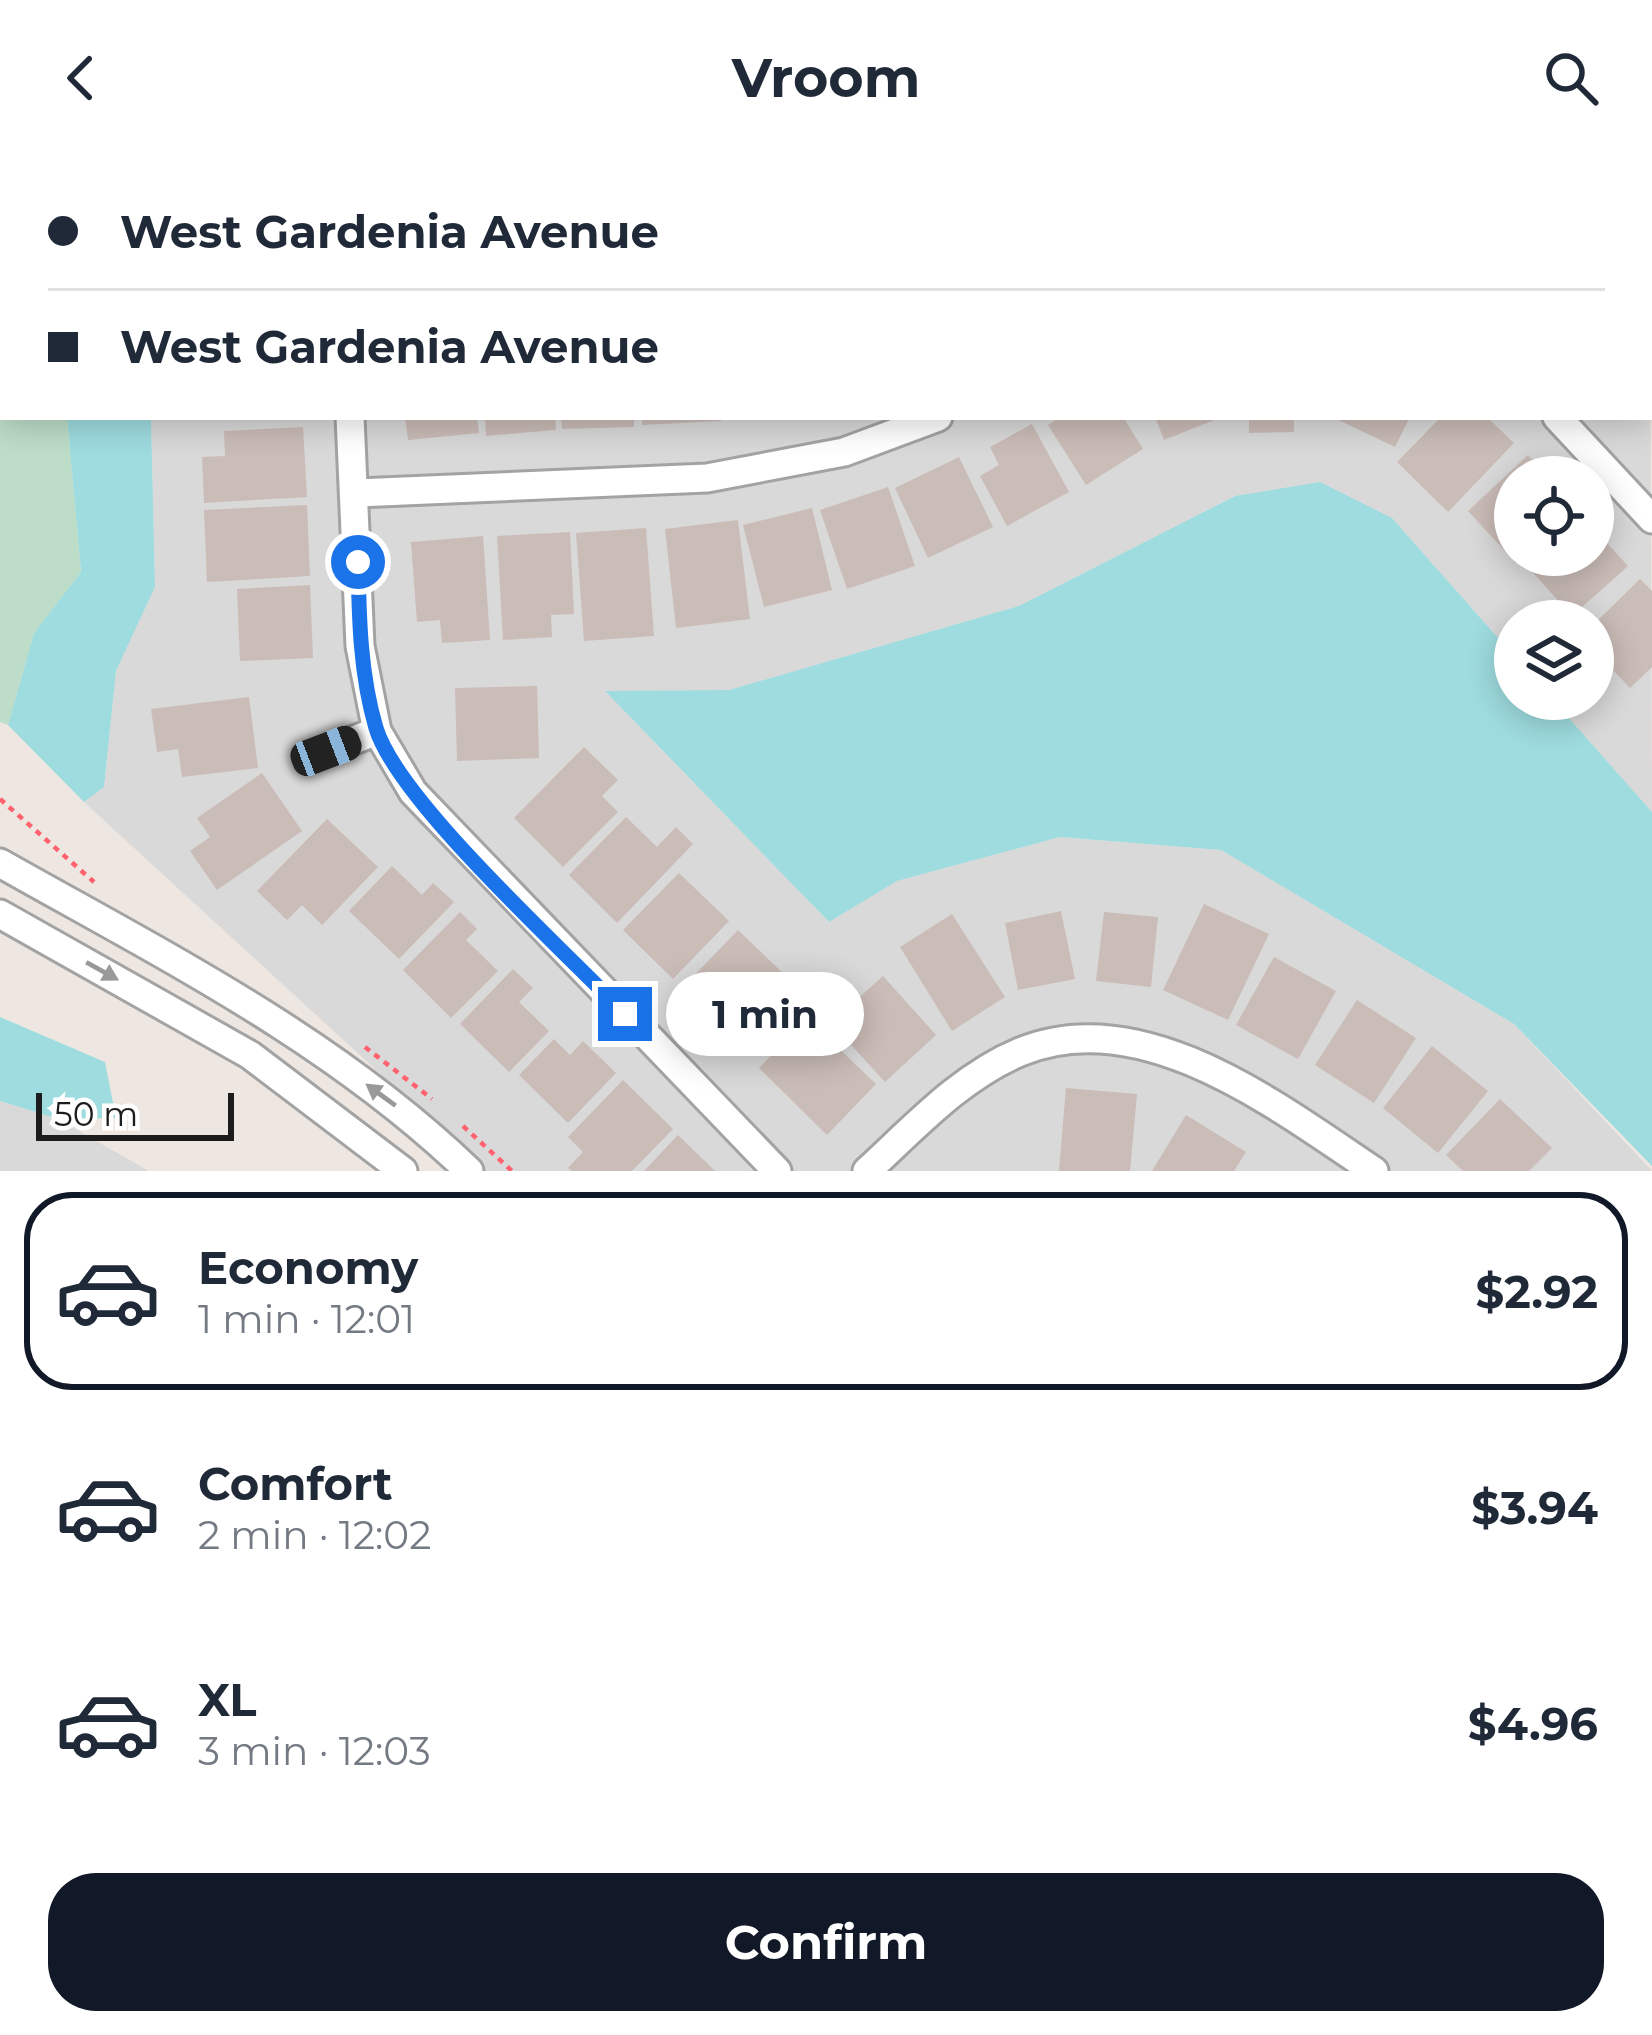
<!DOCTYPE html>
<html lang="en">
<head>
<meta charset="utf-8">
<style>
  :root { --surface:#fff; --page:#f2f2f3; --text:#1f2937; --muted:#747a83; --line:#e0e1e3; --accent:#111827 }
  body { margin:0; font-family:Montserrat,sans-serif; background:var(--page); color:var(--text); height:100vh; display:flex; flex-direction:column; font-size:45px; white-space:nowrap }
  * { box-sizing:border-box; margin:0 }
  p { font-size:39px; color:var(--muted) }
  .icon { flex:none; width:66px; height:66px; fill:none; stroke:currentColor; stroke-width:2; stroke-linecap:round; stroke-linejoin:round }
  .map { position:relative; height:1015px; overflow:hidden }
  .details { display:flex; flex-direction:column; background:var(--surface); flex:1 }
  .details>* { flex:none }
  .guide { position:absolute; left:0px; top:0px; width:1653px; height:264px; box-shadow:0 6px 30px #0003; display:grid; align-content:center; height:264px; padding:0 48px; background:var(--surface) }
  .fabs { position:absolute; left:1494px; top:300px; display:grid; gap:24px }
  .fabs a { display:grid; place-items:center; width:120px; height:120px; border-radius:50%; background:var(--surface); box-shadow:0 6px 30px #0003; font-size:60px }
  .scale { position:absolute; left:36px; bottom:30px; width:198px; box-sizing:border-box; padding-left:12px; border:6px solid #1c1c1c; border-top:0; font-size:33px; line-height:42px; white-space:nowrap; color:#1c1c1c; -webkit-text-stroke:9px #fff; paint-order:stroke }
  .end { position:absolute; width:54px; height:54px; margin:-27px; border:15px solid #1a73e8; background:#fff; box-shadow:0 0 0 6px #fff }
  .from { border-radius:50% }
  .bubble { position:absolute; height:84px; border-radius:42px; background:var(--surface); box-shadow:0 6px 30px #0003; font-size:39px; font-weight:700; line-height:84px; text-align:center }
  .car { position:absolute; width:36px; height:72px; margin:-36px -18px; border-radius:15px; box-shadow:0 0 9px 3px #0007; background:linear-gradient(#222 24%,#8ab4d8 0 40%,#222 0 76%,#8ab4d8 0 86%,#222 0) }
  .guide b { display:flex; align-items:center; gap:42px; height:114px; font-size:45px }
  .guide b+b { border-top:3px solid var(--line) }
  .guide i { width:30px; height:30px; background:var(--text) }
  ul { padding:21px 0 0; list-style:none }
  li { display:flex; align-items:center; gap:36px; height:198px; margin:0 24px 18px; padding:0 24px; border:6px solid transparent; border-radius:48px }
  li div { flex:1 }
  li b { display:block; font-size:45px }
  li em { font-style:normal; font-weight:700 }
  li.current { border-color:var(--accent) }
  li>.icon { width:108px; height:108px; stroke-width:1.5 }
  .primary-button { display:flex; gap:24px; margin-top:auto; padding:24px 48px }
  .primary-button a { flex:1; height:138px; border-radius:48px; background:var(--accent); color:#fff; font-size:48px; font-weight:700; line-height:138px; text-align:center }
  header { display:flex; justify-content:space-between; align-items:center; height:156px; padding:0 48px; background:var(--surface); font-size:54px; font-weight:700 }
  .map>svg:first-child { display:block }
  .residential { fill:#dad9d9; fill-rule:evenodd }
  .wetland { fill:#bdddc8 }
  .water { fill:#9edcdf }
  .building { fill:#cabcb7 }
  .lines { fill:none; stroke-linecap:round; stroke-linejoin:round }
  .street-casing { stroke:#a3a3a3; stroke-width:33 }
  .path { stroke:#ff616f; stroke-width:4.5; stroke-dasharray:6 6; stroke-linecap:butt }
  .street { stroke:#fff; stroke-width:27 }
  .oneway { fill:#999 }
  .route { stroke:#1a73e8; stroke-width:15 }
</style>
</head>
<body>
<header><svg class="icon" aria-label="back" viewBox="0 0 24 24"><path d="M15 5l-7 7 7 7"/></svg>Vroom<svg class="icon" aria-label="search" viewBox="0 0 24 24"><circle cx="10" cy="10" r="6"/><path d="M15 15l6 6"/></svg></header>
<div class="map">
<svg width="1652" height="1015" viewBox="0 0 1652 1015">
  <rect width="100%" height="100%" fill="#eee7e1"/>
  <g class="residential">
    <path d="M81 0H1523L1526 3H81Z"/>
    <path d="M1650 116 1652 656 1552 543H1593V465H1515V501L1392 362 1235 340 1019 450 729 534 606 536 829 766 897 725 1060 681 1221 694 1514 868 1652 1015H486L84 646 104 631 116 515 155 431 151 261H1650ZM1515 321H1593V399H1515Z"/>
    <path d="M0 945 58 963 149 1015H0Z"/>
  </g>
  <path class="wetland" d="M0 182 3 261H67L81 416 34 477 8 569 0 566Z"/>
  <g class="water">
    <path d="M67 261H151L155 431 116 515 104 631 84 646 8 569 34 477 81 416Z"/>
    <path d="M1320 326 1392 362 1515 501V543H1552L1652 656V1010L1514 868 1221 694 1060 681 897 725 829 766 605 535 729 534 1019 450 1235 340Z"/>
    <path d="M0 861 105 906 116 962 58 963 0 945Z"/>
  </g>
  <g class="building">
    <path d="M405 261H477L479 277 408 284Z"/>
    <path d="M485 261H555L556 274 486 280Z"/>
    <path d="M561 261H634V271L562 273Z"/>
    <path d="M642 261H721V265L642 269Z"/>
    <path d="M1060 261H1123L1143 293 1086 329 1048 269Z"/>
    <path d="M1155 261H1222L1164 284Z"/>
    <path d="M1249 261H1294V276L1249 277Z"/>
    <path d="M1332 261H1410L1395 291Z"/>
    <path d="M1441 261H1487L1514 287 1448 356 1397 306Z"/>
    <path d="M1032 268 1069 336 1007 370 980 320 999 309 990 291Z"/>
    <path d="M303 271 307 341 204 347 202 301 225 300 224 275Z"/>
    <path d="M1528 299 1548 321H1515V399H1524L1516 407 1468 355Z"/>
    <path d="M959 301 993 371 928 402 895 332Z"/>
    <path d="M888 331 915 410 847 433 820 354Z"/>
    <path d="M307 349 310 420 207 426 204 354Z"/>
    <path d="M812 352 832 434 764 451 743 369Z"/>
    <path d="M738 364 750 463 676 472 665 373Z"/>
    <path d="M646 372 654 480 584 485 576 377Z"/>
    <path d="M1596 375 1628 410 1572 460 1525 408 1535 399H1593Z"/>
    <path d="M570 376 574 458 551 459 552 481 503 484 497 380Z"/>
    <path d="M483 380 490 484 442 487 440 464 417 466 411 386Z"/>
    <path d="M1640 423 1652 435V511L1630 532 1593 493V469Z"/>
    <path d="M310 429 313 502 240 505 237 433Z"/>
    <path d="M537 530 539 602 457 605 455 532Z"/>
    <path d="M249 541 258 612 182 621 178 593 157 596 151 553Z"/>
    <path d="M584 591 618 624 602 640 618 656 563 711 514 662Z"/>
    <path d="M262 617 302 675 217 734 190 695 210 681 197 662Z"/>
    <path d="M626 661 657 691 676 671 693 688 617 767 569 719Z"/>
    <path d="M327 663 378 711 322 769 302 749 287 764 257 735Z"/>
    <path d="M392 710 422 739 433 727 454 746 399 803 349 755Z"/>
    <path d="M679 717 729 765 673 823 623 774Z"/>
    <path d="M1204 748 1269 778 1228 864 1163 834Z"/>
    <path d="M1061 755 1075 823 1018 834 1005 767Z"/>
    <path d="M460 756 477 773 466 784 498 815 451 862 403 814Z"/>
    <path d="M1104 756 1158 761 1151 831 1096 825Z"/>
    <path d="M952 758 1005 841 952 875 900 791Z"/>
    <path d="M738 774 790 824 733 883 681 833Z"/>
    <path d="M1274 801 1336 835 1298 903 1236 869Z"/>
    <path d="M513 813 533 832 519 846 549 875 509 916 460 868Z"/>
    <path d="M883 820 936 879 885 926 831 867Z"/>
    <path d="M1357 844 1416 882 1374 947 1315 909Z"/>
    <path d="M807 862 876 928 827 979 759 912Z"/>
    <path d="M554 883 570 899 583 885 616 917 568 967 519 919Z"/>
    <path d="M1432 890 1488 935 1438 997 1383 952Z"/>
    <path d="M623 924 673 973 632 1015H572L568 1012 583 996 568 981Z"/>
    <path d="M1066 932 1137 938 1130 1015H1059Z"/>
    <path d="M1500 943 1552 992 1529 1015H1463L1446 999Z"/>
    <path d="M1186 959 1246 996 1234 1015H1152Z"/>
    <path d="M678 979 715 1015H644Z"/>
  </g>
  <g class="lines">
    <g class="street-casing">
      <g id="street">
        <path d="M1632 0 1635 3"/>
        <path d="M322 3 350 0"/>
        <path d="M1650 18 1652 19"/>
        <path d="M350 261 360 490 377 575 413 636 777 1015"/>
        <path d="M1557 261 1652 363"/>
        <path d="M357 337 707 322 844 296 938 261"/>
        <path d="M326 595 377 575"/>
        <path d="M0 707C163 799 333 884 469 1015"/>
        <path d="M0 758 250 899 403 1015"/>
        <path d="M867 1015C914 972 960 921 1020 896 1142 845 1278 951 1374 1015"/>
      </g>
    </g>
    <g class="path">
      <path d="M0 643 94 726"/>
      <path d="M365 891 432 943"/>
      <path d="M463 970 512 1015"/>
    </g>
    <use href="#street" class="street"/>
  </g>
  <defs><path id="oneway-solid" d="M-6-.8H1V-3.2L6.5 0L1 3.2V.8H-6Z" transform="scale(3)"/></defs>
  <g class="oneway">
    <use href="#oneway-solid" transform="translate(102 815) rotate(29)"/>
    <use href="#oneway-solid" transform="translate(381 939) rotate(-144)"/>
  </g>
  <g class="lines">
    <path class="route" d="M358 406C359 461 360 518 376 572 398 645 566 796 625 858"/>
  </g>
</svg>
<div class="fabs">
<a><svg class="icon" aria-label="locate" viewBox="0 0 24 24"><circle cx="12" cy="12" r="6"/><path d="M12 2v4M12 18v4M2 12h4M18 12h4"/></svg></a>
<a><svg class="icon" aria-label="layers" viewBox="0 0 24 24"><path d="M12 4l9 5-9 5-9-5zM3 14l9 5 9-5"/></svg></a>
</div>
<div class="scale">50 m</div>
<i class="end from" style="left:358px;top:406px"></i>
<i class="end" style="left:625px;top:858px"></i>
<div class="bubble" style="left:666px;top:816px;width:198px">1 min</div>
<i class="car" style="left:326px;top:595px;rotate:69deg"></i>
<div class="guide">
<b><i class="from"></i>West Gardenia Avenue</b>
<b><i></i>West Gardenia Avenue</b>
</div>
</div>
<section class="details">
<ul>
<li class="current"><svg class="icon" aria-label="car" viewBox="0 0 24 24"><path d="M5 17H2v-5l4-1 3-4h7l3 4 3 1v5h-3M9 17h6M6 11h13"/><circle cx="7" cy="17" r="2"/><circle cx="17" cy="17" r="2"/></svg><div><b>Economy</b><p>1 min · 12:01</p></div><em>$2.92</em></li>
<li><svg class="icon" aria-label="car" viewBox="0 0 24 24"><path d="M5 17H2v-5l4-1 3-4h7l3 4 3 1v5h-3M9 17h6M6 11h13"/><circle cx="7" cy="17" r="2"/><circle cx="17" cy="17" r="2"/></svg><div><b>Comfort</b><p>2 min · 12:02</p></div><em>$3.94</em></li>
<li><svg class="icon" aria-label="car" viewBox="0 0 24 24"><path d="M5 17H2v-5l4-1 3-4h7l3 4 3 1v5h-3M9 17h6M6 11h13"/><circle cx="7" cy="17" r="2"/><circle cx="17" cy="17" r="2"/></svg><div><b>XL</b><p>3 min · 12:03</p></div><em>$4.96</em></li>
</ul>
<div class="primary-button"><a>Confirm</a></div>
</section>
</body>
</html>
